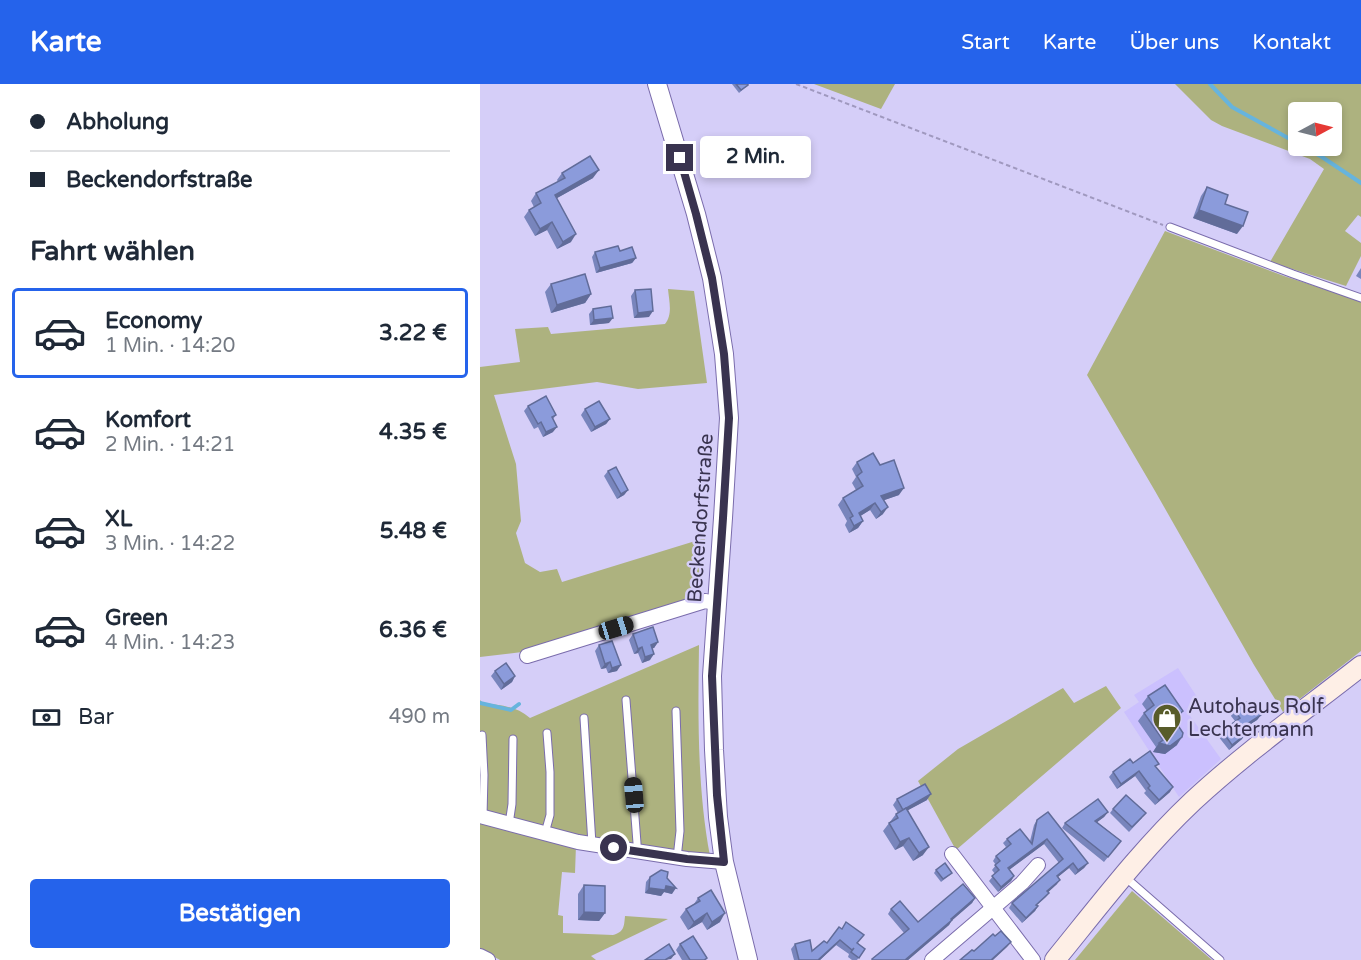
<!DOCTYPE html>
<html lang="de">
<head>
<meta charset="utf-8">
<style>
  :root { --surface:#fff; --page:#f6f6f7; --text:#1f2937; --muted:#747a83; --line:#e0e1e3; --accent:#2563eb }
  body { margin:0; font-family:"Varela Round",sans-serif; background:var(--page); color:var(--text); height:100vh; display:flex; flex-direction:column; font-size:22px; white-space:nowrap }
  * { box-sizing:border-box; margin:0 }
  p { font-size:20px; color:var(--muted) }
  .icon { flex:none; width:33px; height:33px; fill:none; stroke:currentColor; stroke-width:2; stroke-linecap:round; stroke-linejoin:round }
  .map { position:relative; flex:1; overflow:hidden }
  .sheet { display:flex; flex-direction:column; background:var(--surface); width:480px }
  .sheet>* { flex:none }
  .guide { display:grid; align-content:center; height:132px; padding:0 30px; background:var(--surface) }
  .needle { width:39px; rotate:83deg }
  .controls { position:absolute; left:808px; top:18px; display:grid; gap:12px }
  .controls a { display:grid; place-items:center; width:54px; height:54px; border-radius:6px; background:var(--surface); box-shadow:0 3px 9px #0003; font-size:30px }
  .end { position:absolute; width:27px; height:27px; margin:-14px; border:8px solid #39334f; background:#fff; box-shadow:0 0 0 3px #fff }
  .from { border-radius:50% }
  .bubble { position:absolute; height:42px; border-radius:6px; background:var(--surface); box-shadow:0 3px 9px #0003; font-size:20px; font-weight:800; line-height:42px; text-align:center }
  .car { position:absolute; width:18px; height:36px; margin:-18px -9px; border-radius:8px; box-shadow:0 0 4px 2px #0007; background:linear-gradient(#222 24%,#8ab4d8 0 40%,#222 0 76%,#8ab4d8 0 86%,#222 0) }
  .guide b { display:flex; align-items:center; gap:21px; height:57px; font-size:22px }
  .guide b+b { border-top:2px solid var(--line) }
  .guide i { width:15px; height:15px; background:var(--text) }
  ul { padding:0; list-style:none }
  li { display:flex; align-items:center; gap:18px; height:90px; margin:0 12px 9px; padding:0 18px; border:3px solid transparent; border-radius:6px }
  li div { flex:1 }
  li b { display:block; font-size:22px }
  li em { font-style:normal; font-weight:800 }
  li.active { border-color:var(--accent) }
  li>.icon { width:54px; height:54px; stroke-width:1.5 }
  h2 { padding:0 30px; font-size:27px; line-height:72px }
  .pay { display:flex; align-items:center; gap:15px; height:66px; padding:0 30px; font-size:22px }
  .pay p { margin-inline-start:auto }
  .primary-button { display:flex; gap:12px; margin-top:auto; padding:12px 30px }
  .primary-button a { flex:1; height:69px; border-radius:6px; background:var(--accent); color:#fff; font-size:24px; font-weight:800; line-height:69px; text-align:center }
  header { display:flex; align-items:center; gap:36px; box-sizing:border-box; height:84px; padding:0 30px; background:var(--accent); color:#fff }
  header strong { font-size:28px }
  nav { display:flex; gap:33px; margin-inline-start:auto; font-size:21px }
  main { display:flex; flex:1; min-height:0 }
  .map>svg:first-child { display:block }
  .built { fill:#cbc0fe }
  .green { fill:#adb27f; fill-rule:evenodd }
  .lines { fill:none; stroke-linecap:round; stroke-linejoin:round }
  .stream { stroke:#67b4dd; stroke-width:4 }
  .service-casing { stroke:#7a6cac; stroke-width:9 }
  .minor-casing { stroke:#7a6cac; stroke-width:16 }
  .tertiary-casing { stroke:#7a6cac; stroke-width:20 }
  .secondary-casing { stroke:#7a6cac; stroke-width:22 }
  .path { stroke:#a099bf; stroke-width:2; stroke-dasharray:4.5 3; stroke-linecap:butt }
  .service { stroke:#fff; stroke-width:7 }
  .minor { stroke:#fff; stroke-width:14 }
  .tertiary { stroke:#fff; stroke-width:18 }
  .secondary { stroke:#feefe6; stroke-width:20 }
  .wall { fill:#7885bc }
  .shaded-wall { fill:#616c99 }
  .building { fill:#8b9bdb; stroke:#616c99; stroke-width:1.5 }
  .route { stroke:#39334f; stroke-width:8 }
  .labels { text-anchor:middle; stroke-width:5; stroke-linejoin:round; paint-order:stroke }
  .street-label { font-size:20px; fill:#39334f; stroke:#d5cef8 }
  .poi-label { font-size:20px; fill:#39334f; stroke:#d5cef8; text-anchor:start }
</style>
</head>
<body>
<header>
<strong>Karte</strong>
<nav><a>Start</a><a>Karte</a><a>Über uns</a><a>Kontakt</a></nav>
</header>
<main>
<section class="sheet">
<div class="guide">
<b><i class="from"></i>Abholung</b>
<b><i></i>Beckendorfstraße</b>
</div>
<h2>Fahrt wählen</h2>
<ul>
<li class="active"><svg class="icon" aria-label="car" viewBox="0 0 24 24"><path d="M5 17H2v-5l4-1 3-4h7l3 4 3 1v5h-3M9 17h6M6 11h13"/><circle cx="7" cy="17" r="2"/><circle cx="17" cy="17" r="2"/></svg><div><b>Economy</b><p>1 Min. · 14:20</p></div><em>3.22 €</em></li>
<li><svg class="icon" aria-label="car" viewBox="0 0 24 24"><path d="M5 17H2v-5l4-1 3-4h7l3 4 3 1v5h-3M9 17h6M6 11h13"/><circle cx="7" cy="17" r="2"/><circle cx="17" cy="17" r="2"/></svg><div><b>Komfort</b><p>2 Min. · 14:21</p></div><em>4.35 €</em></li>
<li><svg class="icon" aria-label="car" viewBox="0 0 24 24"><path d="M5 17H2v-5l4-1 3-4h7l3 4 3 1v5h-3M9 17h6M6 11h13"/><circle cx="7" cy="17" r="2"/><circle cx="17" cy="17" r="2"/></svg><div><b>XL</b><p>3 Min. · 14:22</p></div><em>5.48 €</em></li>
<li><svg class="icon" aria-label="car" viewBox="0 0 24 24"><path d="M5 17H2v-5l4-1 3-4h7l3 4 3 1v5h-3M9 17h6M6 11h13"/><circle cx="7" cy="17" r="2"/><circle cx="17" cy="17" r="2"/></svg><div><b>Green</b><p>4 Min. · 14:23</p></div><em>6.36 €</em></li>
</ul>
<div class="pay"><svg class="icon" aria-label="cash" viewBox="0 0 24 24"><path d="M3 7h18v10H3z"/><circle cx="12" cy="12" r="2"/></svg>Bar<p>490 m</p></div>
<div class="primary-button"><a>Bestätigen</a></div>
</section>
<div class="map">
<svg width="881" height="876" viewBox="0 0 881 876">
  <rect width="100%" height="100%" fill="#d5cef8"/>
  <path class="built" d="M698 584 721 619 708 629 741 675 699 713 644 628 659 618 654 611Z"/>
  <g class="green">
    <path d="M334 0H415L401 25Z"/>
    <path d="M695 0H881V133L878 131 865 147 881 159V172L866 202 790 178 844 85 830 75 742 42 731 36ZM819 28H852V62H819Z"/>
    <path d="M685 147 804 192 881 217V567L803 628 774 581 675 407 607 291Z"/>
    <path d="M188 205 214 207 227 299 158 305 117 298 14 311 36 380 41 437 36 449 45 479 60 488 77 485 82 498 225 454 221 513 50 567 0 573V283L40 278 35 245 68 243 71 250 185 240C193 230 189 217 188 205Z"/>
    <path d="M219 561C218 631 217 703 230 772L98 756 0 729V616L3 619C20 621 36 622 50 634Z"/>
    <path d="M626 602 641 624 476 766 438 697 478 665 583 604 594 619Z"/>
    <path d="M0 736 96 761 95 789 82 788 78 831 83 832V849L133 851C144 848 144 843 145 832L188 835 111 872 116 876H20L0 865Z"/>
    <path d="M652 807 732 876H595Z"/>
  </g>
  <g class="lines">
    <g class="stream">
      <path d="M730 0 752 23 819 60"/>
      <path d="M822 62 842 73 881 99"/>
      <path d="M0 619 31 626 39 620"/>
    </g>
    <g class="service-casing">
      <g id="service">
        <path d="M690 143 813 190 881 214"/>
        <path d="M146 616 157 759V767"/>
        <path d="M196 627 200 747 197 774"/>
        <path d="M104 634 112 760"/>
        <path d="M2 651 4 691 3 733"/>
        <path d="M29 740 32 720 33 655"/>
        <path d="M65 749 70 731V688L67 649"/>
        <path d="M644 792 740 876"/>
      </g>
    </g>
    <g class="minor-casing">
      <g id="minor">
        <path d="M47 572 225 517 236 519"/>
        <path d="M0 732 98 758 207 775 244 778"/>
        <path d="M472 770 553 876"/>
        <path d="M0 872 8 876"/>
        <path d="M452 876 542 799 558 781"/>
      </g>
    </g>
    <g class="tertiary-casing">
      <path id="tertiary" d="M177 0 216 130 232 194 244 270 249 334 243 434 232 592 234 666 238 733 244 778 268 876"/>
    </g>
    <g class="secondary-casing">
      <path id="secondary" d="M575 876C619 822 662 765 713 717 766 668 825 626 881 582"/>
    </g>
    <path class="path" d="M316 0 683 141"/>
    <use href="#service" class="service"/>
    <use href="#minor" class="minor"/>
    <use href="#tertiary" class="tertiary"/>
    <use href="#secondary" class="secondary"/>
  </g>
  <g class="wall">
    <path d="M252 0H268V1L266 3 259 9Z"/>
    <path d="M82 89 113 94 77 114 91 158 77 165 67 146 55 152 44 133 49 126 54 123 51 117 56 109 78 98 77 96Z"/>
    <path d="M727 103 745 120 757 150 713 134 721 112Z"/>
    <path d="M140 167 156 174 152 179 116 189 112 173 115 168Z"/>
    <path d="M881 184V195L876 192Z"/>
    <path d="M71 200 111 210 105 219 71 229 65 208Z"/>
    <path d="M155 206 169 233 154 234 151 212Z"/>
    <path d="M113 225 129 239 110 241 109 230Z"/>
    <path d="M48 322 76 331 73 335V348L63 353 58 343 54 345 44 327Z"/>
    <path d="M105 325 130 335 126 340 111 348 101 331Z"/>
    <path d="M377 378 400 381 419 411 404 416 403 430 396 435 390 426 380 432 383 437 378 444 369 449 365 441 367 437 358 421 363 414 376 406 372 399 376 393 372 385Z"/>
    <path d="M128 387 148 406 144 411 137 415 124 392Z"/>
    <path d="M153 550 178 558 174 564H172L170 576 162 579 158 569 154 570 149 556Z"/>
    <path d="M119 561 137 587 128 589 126 584 121 585 115 567Z"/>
    <path d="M15 587 35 592 32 598 21 606 11 592Z"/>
    <path d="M668 612 703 627 697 635 695 637 697 661 685 670 673 668 676 663 658 637 664 629 667 627 662 620Z"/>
    <path d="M754 626H778L781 631 777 636 763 645 762 655 749 666 738 652 742 647 755 637 751 632Z"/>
    <path d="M653 679 676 683 690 708 675 721 664 709 666 707 655 692 637 705 629 693 633 688Z"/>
    <path d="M417 715 447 716 428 726 443 771 433 777 423 762 415 766 403 747 416 730 418 729 413 721Z"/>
    <path d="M633 725 662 734 649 748 630 729Z"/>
    <path d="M628 728 624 733 617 738 641 757 624 778 582 744 585 739Z"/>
    <path d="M557 736 608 779 604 784 595 791 589 784 578 793 577 800 568 808 569 809 566 813 557 821 558 822 555 827 542 839 529 824 532 819 579 779 564 760 529 786 534 792 531 797 518 808 509 797 515 790 512 786 516 781 513 777 516 772 526 763 523 759 527 755 550 757 554 741Z"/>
    <path d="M456 786 472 789 470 791 461 798 454 789Z"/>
    <path d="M170 793 187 794 192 810 184 808 181 812 165 809 166 798Z"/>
    <path d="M104 801 125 829 119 837 98 836V810Z"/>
    <path d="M218 814 240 838 227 846 222 838 208 846 200 833 206 825 214 820Z"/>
    <path d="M495 814 492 819 472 836 469 841 428 876H391L424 849 408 830 411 825 438 838Z"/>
    <path d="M362 845 385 865 377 876H372L368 873 369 870 356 861 340 876H314L311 865 315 860 332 867 347 859Z"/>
    <path d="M200 860 227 874 226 876H202L196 866Z"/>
  </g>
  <g class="shaded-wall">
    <path d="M119 86 113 94 70 118 75 111Z"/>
    <path d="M719 126 763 142 757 150 713 134Z"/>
    <path d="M72 138 67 146 55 152 60 145Z"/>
    <path d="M96 150 91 158 77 165 83 158Z"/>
    <path d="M156 174 152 179 116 189 120 184Z"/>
    <path d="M111 210 105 219 71 229 77 221Z"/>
    <path d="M173 227 169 233 154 234 158 229Z"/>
    <path d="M133 234 129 239 110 241 114 236Z"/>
    <path d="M130 335 126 340 111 348 115 343Z"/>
    <path d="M77 343 73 348 63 353 66 348Z"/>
    <path d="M424 404 419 411 396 419 401 412Z"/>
    <path d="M148 406 144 411 137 415 141 410Z"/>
    <path d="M395 419 390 426 374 436 379 429Z"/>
    <path d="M408 423 403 430 396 435 401 428Z"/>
    <path d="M383 437 378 444 369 449 374 442Z"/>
    <path d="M178 558 174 564 167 566 171 561Z"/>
    <path d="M162 563 158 569 154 570 158 565Z"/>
    <path d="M174 570 170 576 162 579 165 573Z"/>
    <path d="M130 578 126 584 121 585 125 580Z"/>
    <path d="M141 581 137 587 128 589 132 584Z"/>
    <path d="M35 592 32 598 21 606 24 600Z"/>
    <path d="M703 627 697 635 687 642 693 634Z"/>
    <path d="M781 631 777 636 757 649 761 644Z"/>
    <path d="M766 650 762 655 749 666 752 661Z"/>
    <path d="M702 653 697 661 685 670 673 668 679 659Z"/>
    <path d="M659 687 655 692 637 705 641 700Z"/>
    <path d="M693 703 690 708 675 721 679 716Z"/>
    <path d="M451 710 447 716 419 731 423 726Z"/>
    <path d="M628 728 624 733 612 742 615 737Z"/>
    <path d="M429 754 423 762 415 766 420 758Z"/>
    <path d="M567 755 564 760 525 789 528 784Z"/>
    <path d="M449 763 443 771 433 777 439 769Z"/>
    <path d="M593 779 589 784 574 796 577 792Z"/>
    <path d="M608 779 604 784 595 791 598 786Z"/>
    <path d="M534 792 531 797 518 808 521 803Z"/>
    <path d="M580 796 577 800 564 812 567 807Z"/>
    <path d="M186 802 196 804 192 810 184 808 181 812 165 809 169 804Z"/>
    <path d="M495 814 492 819 468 840 471 835Z"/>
    <path d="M558 822 555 827 542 839 546 834Z"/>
    <path d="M104 828 125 829 119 837 98 836Z"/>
    <path d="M227 829 222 838 208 846 214 838Z"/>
    <path d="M245 829 240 838 227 846 232 838Z"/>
    <path d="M472 836 469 841 428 876H425Z"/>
    <path d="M360 856 356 861 340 876H338Z"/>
    <path d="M531 858 527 863 513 876H511Z"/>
    <path d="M195 870 191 875 185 876Z"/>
  </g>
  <g class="building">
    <path d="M256 0H268V1L261 6Z"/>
    <path d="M110 72 119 86 75 111 96 150 83 158 72 138 60 145 49 126 61 119 56 109 85 94 82 89Z"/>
    <path d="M727 103 748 111 745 120 768 128 763 142 719 126Z"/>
    <path d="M138 162 140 167 152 163 156 174 120 184 115 168Z"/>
    <path d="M105 190 111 210 77 221 71 200Z"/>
    <path d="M171 205 173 227 158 229 155 206Z"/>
    <path d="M131 222 133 234 114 236 113 225Z"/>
    <path d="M66 312 76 331 72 333 77 343 66 348 61 338 58 340 48 322Z"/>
    <path d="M119 317 130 335 115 343 105 325Z"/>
    <path d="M393 369 400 381 414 376 424 404 401 412 408 423 401 428 395 419 379 429 383 437 374 442 370 434 373 432 363 414 383 402 377 392 382 388 377 378Z"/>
    <path d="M136 383 148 406 141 410 128 387Z"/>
    <path d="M173 543 178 558 171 561 174 570 165 573 162 563 158 565 153 550Z"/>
    <path d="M132 557 141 581 132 584 130 578 125 580 119 561Z"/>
    <path d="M26 579 35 592 24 600 15 587Z"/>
    <path d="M685 601 703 627 693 634 703 649 702 653 690 662 679 659 683 656 664 629 674 621 668 612Z"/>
    <path d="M765 618 778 621V626L781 631 761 644 766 650 752 661 742 647 760 634 754 626Z"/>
    <path d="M670 667 679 680 675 682 693 703 679 716 668 704 670 702 659 687 641 700 633 688 650 675 653 679Z"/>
    <path d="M445 700 451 710 423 726 417 715Z"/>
    <path d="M646 711 666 729 652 743 633 725Z"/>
    <path d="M618 715 628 728 615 737 641 757 628 773 585 739Z"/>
    <path d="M426 724 449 763 439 769 429 754 420 758 409 739 418 734 416 730Z"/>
    <path d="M568 728 608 779 598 786 593 779 577 792 580 796 567 807 569 809 556 821 558 822 546 834 532 819 583 775 567 755 528 784 534 792 521 803 512 792 519 786 515 781 520 777 516 772 531 760 527 755 540 745 552 760 557 736Z"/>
    <path d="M465 779 472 789 463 795 456 786Z"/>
    <path d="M181 786 188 788 187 794 196 804 186 802 185 806 169 804 170 793Z"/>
    <path d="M483 800 495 814 471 835 472 836 425 876H393L392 875 429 845 411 825 420 817 438 838Z"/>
    <path d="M104 801 125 802V829L104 828Z"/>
    <path d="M231 806 245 829 232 838 227 829 214 838 206 825 220 817 218 814Z"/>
    <path d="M366 838 384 851 377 859 385 865 379 874 371 868 374 864 372 866 360 856 338 876H319L315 860 330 856 332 867 344 857 347 859 359 843 362 845Z"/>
    <path d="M521 847 531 858 511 876H480L492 866 494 867 513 850 515 852Z"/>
    <path d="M213 852 227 874 224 876H210L200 860Z"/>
    <path d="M189 860 195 870 185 876H165Z"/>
  </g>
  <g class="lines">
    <path class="route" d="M134 764 207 775 244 778 237 711 232 592 243 434 249 334 244 270 232 194 216 130 200 74"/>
  </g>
  <defs>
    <g id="shop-pin" transform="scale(1.5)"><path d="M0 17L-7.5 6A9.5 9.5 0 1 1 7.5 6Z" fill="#585c2a" stroke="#d5cef8"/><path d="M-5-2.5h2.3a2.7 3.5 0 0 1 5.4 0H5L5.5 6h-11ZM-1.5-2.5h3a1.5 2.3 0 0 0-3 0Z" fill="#fff"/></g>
  </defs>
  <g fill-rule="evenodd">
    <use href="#shop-pin" x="687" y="634"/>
  </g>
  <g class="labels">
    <g class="street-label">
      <text transform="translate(220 434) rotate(-86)" y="7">Beckendorfstraße</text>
    </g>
    <g class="poi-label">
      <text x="708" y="629">Autohaus Rolf<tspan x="708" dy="23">Lechtermann</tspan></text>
    </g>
  </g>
</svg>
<div class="controls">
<a><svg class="needle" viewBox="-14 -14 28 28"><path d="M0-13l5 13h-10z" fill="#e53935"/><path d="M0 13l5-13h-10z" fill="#747a83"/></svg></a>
</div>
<i class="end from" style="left:134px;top:764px"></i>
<i class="end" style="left:200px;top:74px"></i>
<div class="bubble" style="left:220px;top:52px;width:111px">2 Min.</div>
<i class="car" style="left:136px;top:544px;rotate:73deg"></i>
<i class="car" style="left:154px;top:711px;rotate:355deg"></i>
</div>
</main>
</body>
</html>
